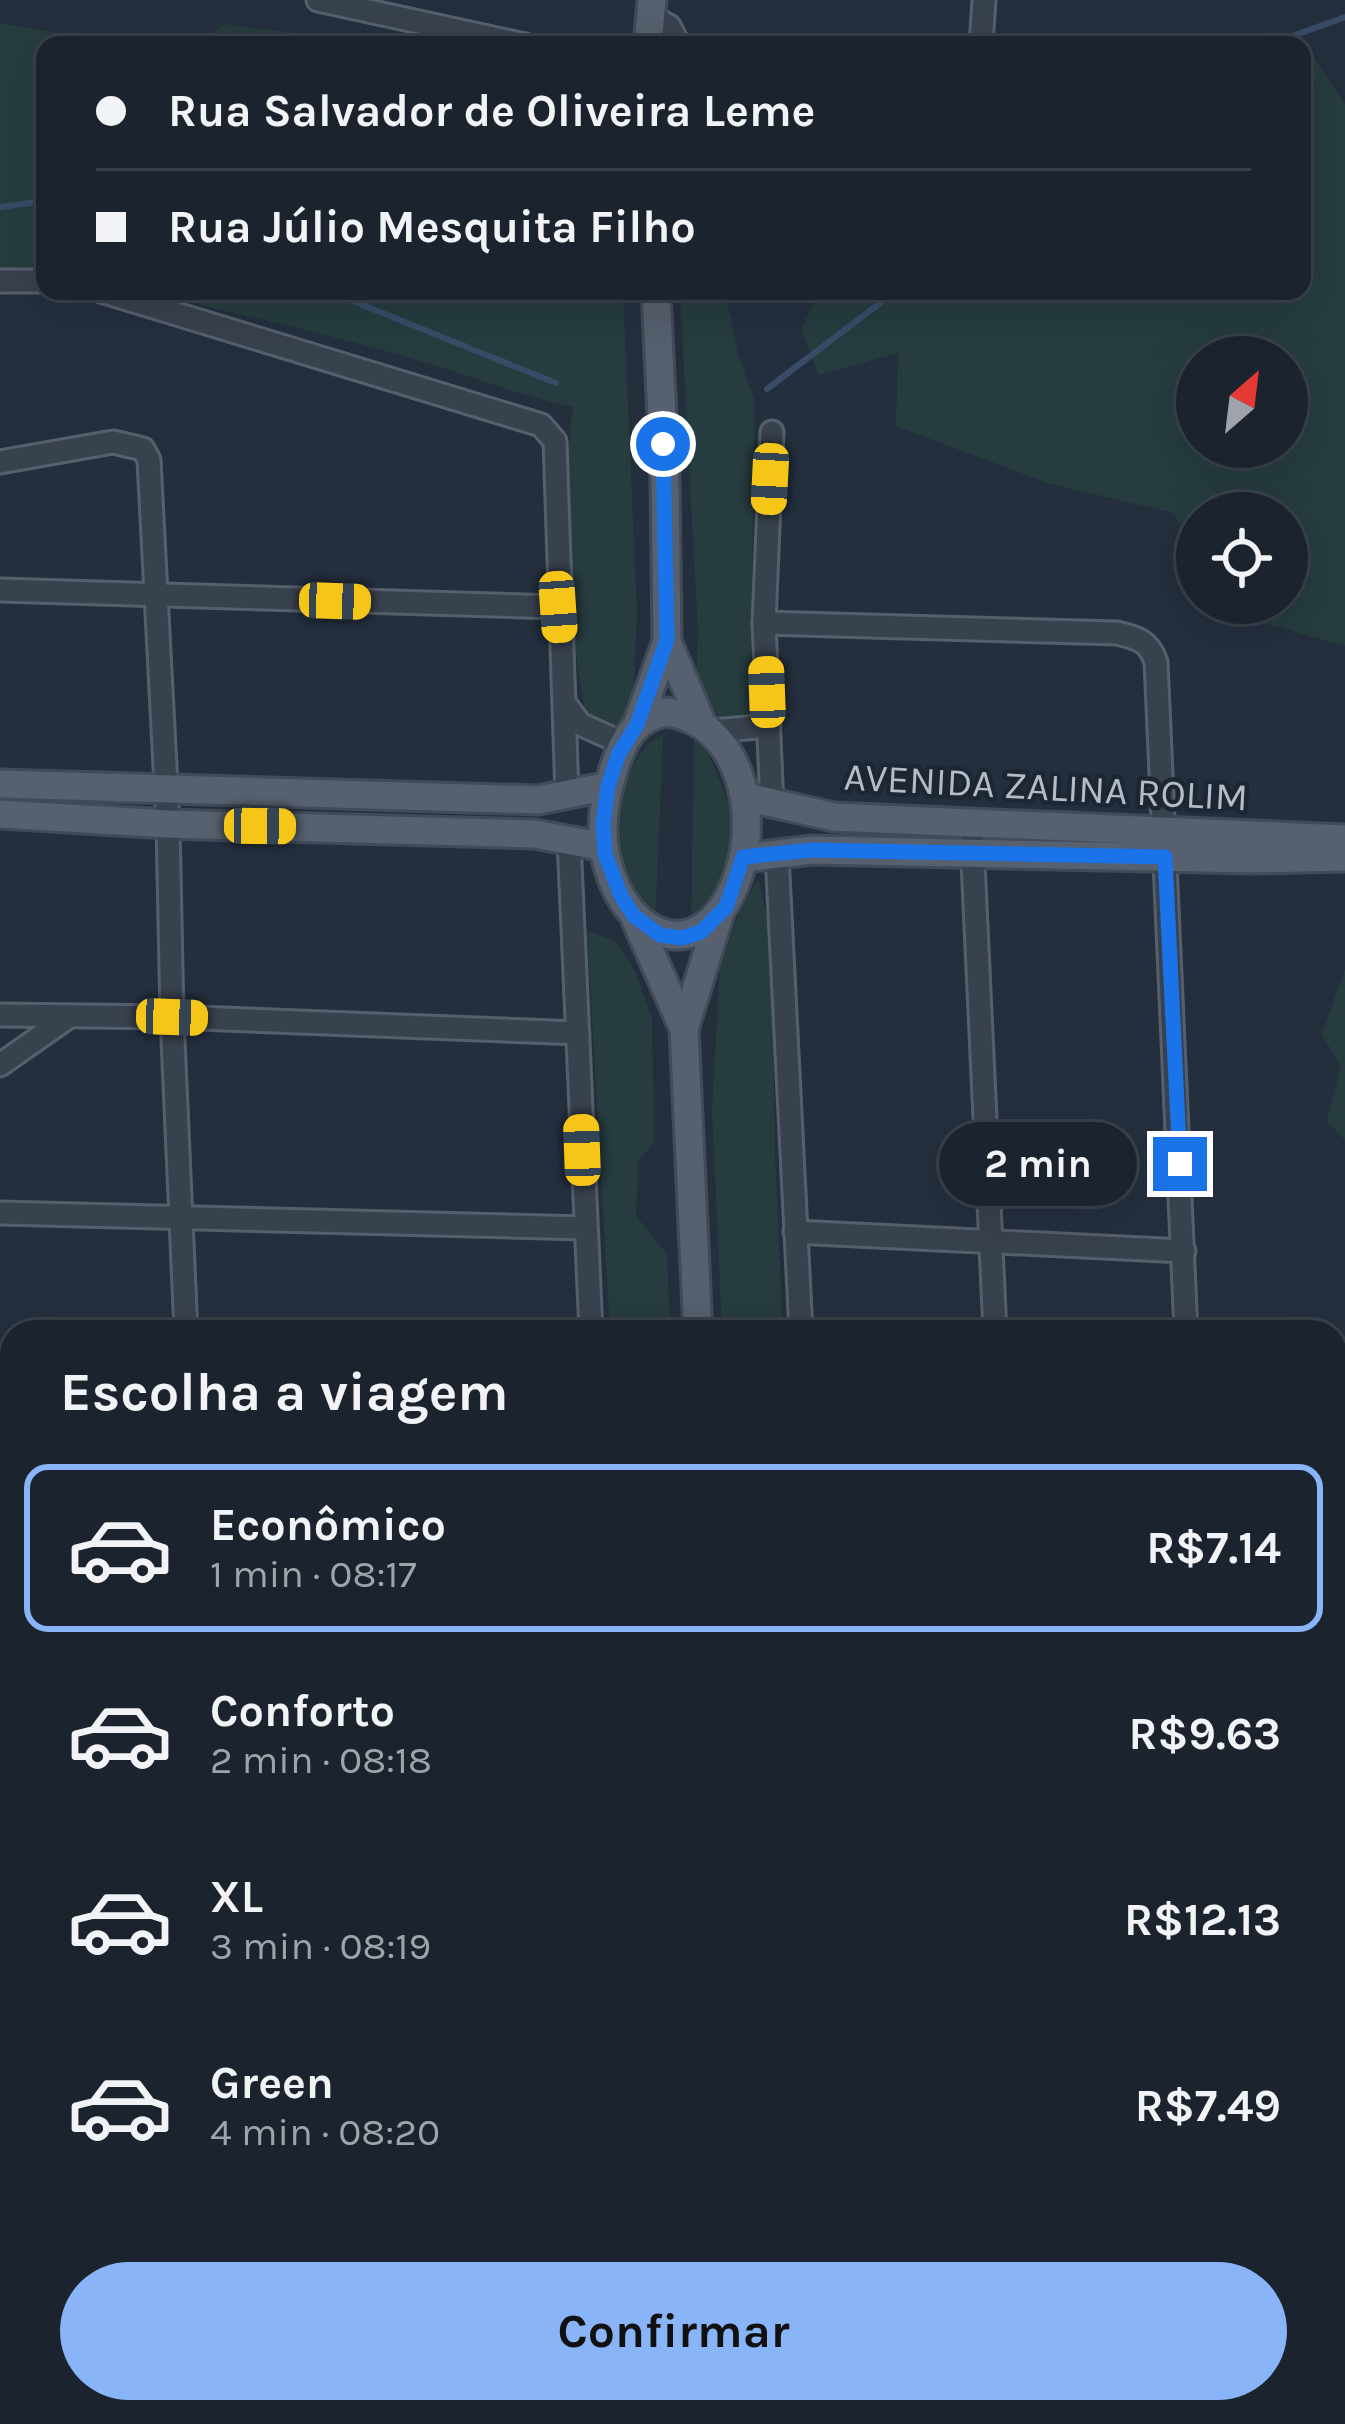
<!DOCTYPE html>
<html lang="pt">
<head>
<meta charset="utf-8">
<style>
  :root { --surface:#1b232e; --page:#242b36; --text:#f1f3f6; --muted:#a0a4aa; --line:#39404a; --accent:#8ab4f8 }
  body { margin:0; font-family:Karla,sans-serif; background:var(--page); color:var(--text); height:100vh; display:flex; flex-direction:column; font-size:45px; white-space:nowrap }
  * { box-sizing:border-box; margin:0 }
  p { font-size:39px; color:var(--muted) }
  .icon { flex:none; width:66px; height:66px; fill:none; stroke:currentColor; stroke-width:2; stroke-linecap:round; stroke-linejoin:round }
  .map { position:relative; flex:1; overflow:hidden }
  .details { position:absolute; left:0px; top:1320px; width:1347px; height:1104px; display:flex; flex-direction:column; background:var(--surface); border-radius:36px 36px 0 0; box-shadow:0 12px 48px #0002,0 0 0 3px var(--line) }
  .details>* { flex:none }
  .top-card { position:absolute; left:36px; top:36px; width:1275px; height:264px; border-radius:24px; box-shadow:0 12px 48px #0002,0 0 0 3px var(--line); display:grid; align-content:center; height:264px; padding:0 60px; background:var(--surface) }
  .needle { width:78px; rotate:28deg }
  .buttons { position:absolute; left:1176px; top:336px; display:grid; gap:24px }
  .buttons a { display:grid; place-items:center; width:132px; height:132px; border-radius:50%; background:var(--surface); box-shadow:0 12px 48px #0002,0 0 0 3px var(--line); font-size:60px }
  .end { position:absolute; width:54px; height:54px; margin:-27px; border:15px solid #1a73e8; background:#fff; box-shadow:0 0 0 6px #fff }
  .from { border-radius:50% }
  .bubble { position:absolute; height:84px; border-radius:42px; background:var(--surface); box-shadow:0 12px 48px #0002,0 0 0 3px var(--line); font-size:39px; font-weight:700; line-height:84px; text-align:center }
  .car { position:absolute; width:36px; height:72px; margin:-36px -18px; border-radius:15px; box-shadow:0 0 9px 3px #0007; background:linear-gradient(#f5c518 24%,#345 0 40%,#f5c518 0 76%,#345 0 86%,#f5c518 0) }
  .top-card b { display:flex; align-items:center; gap:42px; height:114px; font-size:45px }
  .top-card b+b { border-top:3px solid var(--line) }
  .top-card i { width:30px; height:30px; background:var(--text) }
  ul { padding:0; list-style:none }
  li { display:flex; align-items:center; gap:36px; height:168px; margin:0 24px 18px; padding:0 36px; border:6px solid transparent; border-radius:24px }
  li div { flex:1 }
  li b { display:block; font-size:45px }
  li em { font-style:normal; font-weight:700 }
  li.selected { border-color:var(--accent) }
  li>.icon { width:108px; height:108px; stroke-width:1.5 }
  h2 { padding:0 60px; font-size:54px; line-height:144px }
  .primary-button { display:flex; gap:24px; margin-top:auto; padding:24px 60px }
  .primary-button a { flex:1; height:138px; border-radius:72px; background:var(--accent); color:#111; font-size:48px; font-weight:700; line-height:138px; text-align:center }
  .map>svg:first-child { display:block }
  .green { fill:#263c3f; fill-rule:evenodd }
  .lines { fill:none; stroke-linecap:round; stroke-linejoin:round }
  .stream { stroke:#394c67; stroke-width:6 }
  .minor-casing { stroke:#565f6c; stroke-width:27 }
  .major-casing { stroke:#414a57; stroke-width:33 }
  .highway-casing { stroke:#434c59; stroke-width:39 }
  .minor { stroke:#38414e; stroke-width:21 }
  .major { stroke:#56606e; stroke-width:27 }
  .highway { stroke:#746855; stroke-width:33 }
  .route { stroke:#1a73e8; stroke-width:15 }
  .labels { text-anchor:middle; stroke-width:9; stroke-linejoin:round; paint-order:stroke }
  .street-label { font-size:39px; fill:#b4bcc9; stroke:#1d2633 }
</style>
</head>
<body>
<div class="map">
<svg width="1345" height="2424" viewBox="0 0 1345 2424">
  <rect width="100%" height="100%" fill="#242f3e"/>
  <g class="green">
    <path d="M0 23 94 39 104 45H45V272L0 269Z"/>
    <path d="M223 24 295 33 293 45H202Z"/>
    <path d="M1309 50 1345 104V646L1224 612 1220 603H1287V513H1197V558L1174 513 1047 483 896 426 898 353 819 375 801 330 819 291H1302V53ZM1197 357H1287V447H1197Z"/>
    <path d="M142 291H623L637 612 634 680 624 727 616 732 586 717C569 621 560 504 573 407 524 397 478 379 431 364 336 336 239 314 142 291Z"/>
    <path d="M680 291H725L738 354 755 402 750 709 749 717H719L696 678 698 633Z"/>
    <path d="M663 735 655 927C633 912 616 860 616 833 615 803 632 746 663 735Z"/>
    <path d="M694 739C708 748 712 762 718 777 749 848 735 872 691 931Z"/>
    <path d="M758 879 772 938 775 1154 783 1332H722L712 1108 720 968 738 916Z"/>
    <path d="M587 931 616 941 636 973 652 1019 654 1142 638 1162 636 1216 667 1254 670 1332H610Z"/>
    <path d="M1345 969V1140L1327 1121 1341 1066 1322 1035Z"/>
    <path d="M0 2043 12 2044V2147L0 2146Z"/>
    <path d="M12 2317V2412H400L392 2424H0V2325Z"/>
    <path d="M652 2412H933L941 2424H678Z"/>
  </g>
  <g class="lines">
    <g class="stream">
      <path d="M1268 45 1345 17"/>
      <path d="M0 207 45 201"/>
      <path d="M328 291 556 383"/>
      <path d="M767 389 896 291"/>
    </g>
    <g class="minor-casing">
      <g id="minor">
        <path d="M318 0 525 45"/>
        <path d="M650 16 669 26 679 45"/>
        <path d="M981 45 984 0"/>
        <path d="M0 281H45"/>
        <path d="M101 291 541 425 555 441 567 795"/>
        <path d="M772 432 764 623 772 806"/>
        <path d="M0 462 113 442 143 449 149 460 168 824 172 1017 186 1332"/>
        <path d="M0 590 558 607"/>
        <path d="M764 623 1117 633C1138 638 1149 641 1156 662L1186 1332"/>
        <path d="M566 705 580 724 624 744"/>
        <path d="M712 731 769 726"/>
        <path d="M569 840 591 1332"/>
        <path d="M972 841 995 1332"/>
        <path d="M777 854 801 1332"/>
        <path d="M0 1015 172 1017 578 1033"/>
        <path d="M0 1065 67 1018"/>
        <path d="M0 1213 585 1228"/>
        <path d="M795 1232 1184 1251"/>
        <path d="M0 1383 12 1395"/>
        <path d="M0 1428 12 1439"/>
        <path d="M1335 1430 1345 1427"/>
        <path d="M0 1597 3 1565 12 1531"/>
        <path d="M0 1601 12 1659"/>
        <path d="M0 1795 12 1796"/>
        <path d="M1335 1840 1345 1838"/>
        <path d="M0 2020 12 2022"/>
        <path d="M1335 2089 1345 2104"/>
        <path d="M1335 2181 1345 2172"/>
        <path d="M1335 2366 1345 2372"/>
        <path d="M1101 2412 1112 2424"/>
      </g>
    </g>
    <g class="major-casing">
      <g id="major">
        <path d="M648 45 652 0"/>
        <path d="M656 291 665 481 667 641 701 722"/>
        <path d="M667 712C740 723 759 811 739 873 708 969 626 946 606 858 599 828 605 796 614 768 623 740 636 716 667 712Z"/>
        <path d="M637 725 667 641"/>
        <path d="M0 784 538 800 609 786"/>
        <path d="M746 797 834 817 1345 839"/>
        <path d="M0 814 168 824 535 834 604 847"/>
        <path d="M744 858 812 850 1253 859 1345 857"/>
        <path d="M636 920 684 1029 698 1332"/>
        <path d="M684 1029 719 916"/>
        <path d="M401 2424 407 2412"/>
      </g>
    </g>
    <g class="highway-casing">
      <g id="highway">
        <path d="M0 2178 12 2181"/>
        <path d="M0 2218 12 2220"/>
        <path d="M0 2277 12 2272"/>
        <path d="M533 2412 559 2424"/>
        <path d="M618 2412 643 2424"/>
        <path d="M975 2412 985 2424"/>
      </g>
    </g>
    <use href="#minor" class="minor"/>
    <use href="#major" class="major"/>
    <use href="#highway" class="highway"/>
  </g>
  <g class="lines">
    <path class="route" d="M663 444 667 640 637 725 619 753 608 786 603 824 605 854 621 896 634 916 660 935 682 938 701 932 726 907 743 857 812 850 1165 857 1180 1164"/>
  </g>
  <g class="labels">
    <g class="street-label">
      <text transform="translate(1046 786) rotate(3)" y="14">AVENIDA ZALINA ROLIM</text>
    </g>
  </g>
</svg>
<div class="buttons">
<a><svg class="needle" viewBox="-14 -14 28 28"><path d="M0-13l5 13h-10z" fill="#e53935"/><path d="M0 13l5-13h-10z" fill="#a0a4aa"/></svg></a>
<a><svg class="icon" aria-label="locate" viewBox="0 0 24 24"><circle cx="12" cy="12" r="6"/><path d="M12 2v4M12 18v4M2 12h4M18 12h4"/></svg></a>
</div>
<i class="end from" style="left:663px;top:444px"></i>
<i class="end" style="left:1180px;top:1164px"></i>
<div class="bubble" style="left:939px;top:1122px;width:198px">2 min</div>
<i class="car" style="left:770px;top:479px;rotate:183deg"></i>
<i class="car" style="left:335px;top:601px;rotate:92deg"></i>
<i class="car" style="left:558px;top:607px;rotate:176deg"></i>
<i class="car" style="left:767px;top:692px;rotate:358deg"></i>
<i class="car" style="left:260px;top:826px;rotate:91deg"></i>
<i class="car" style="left:172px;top:1017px;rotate:92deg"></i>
<i class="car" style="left:582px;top:1150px;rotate:358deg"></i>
<div class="top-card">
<b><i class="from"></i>Rua Salvador de Oliveira Leme</b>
<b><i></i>Rua Júlio Mesquita Filho</b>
</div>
<section class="details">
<h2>Escolha a viagem</h2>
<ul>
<li class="selected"><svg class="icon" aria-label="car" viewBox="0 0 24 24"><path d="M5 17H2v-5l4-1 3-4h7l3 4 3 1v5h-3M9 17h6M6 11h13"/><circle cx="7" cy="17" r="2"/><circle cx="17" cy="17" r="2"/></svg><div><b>Econômico</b><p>1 min · 08:17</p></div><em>R$7.14</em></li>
<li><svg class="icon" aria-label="car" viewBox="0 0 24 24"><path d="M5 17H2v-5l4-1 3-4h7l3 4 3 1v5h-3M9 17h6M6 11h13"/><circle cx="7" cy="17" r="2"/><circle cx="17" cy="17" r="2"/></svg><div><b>Conforto</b><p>2 min · 08:18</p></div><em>R$9.63</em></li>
<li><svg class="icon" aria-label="car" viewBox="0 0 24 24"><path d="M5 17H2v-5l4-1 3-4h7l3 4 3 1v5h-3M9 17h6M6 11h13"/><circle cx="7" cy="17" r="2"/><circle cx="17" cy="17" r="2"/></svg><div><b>XL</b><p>3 min · 08:19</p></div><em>R$12.13</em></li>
<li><svg class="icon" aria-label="car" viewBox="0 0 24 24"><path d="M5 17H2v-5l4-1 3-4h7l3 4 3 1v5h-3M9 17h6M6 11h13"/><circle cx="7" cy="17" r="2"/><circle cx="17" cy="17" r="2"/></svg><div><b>Green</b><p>4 min · 08:20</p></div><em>R$7.49</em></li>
</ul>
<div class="primary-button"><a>Confirmar</a></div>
</section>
</div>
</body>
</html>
